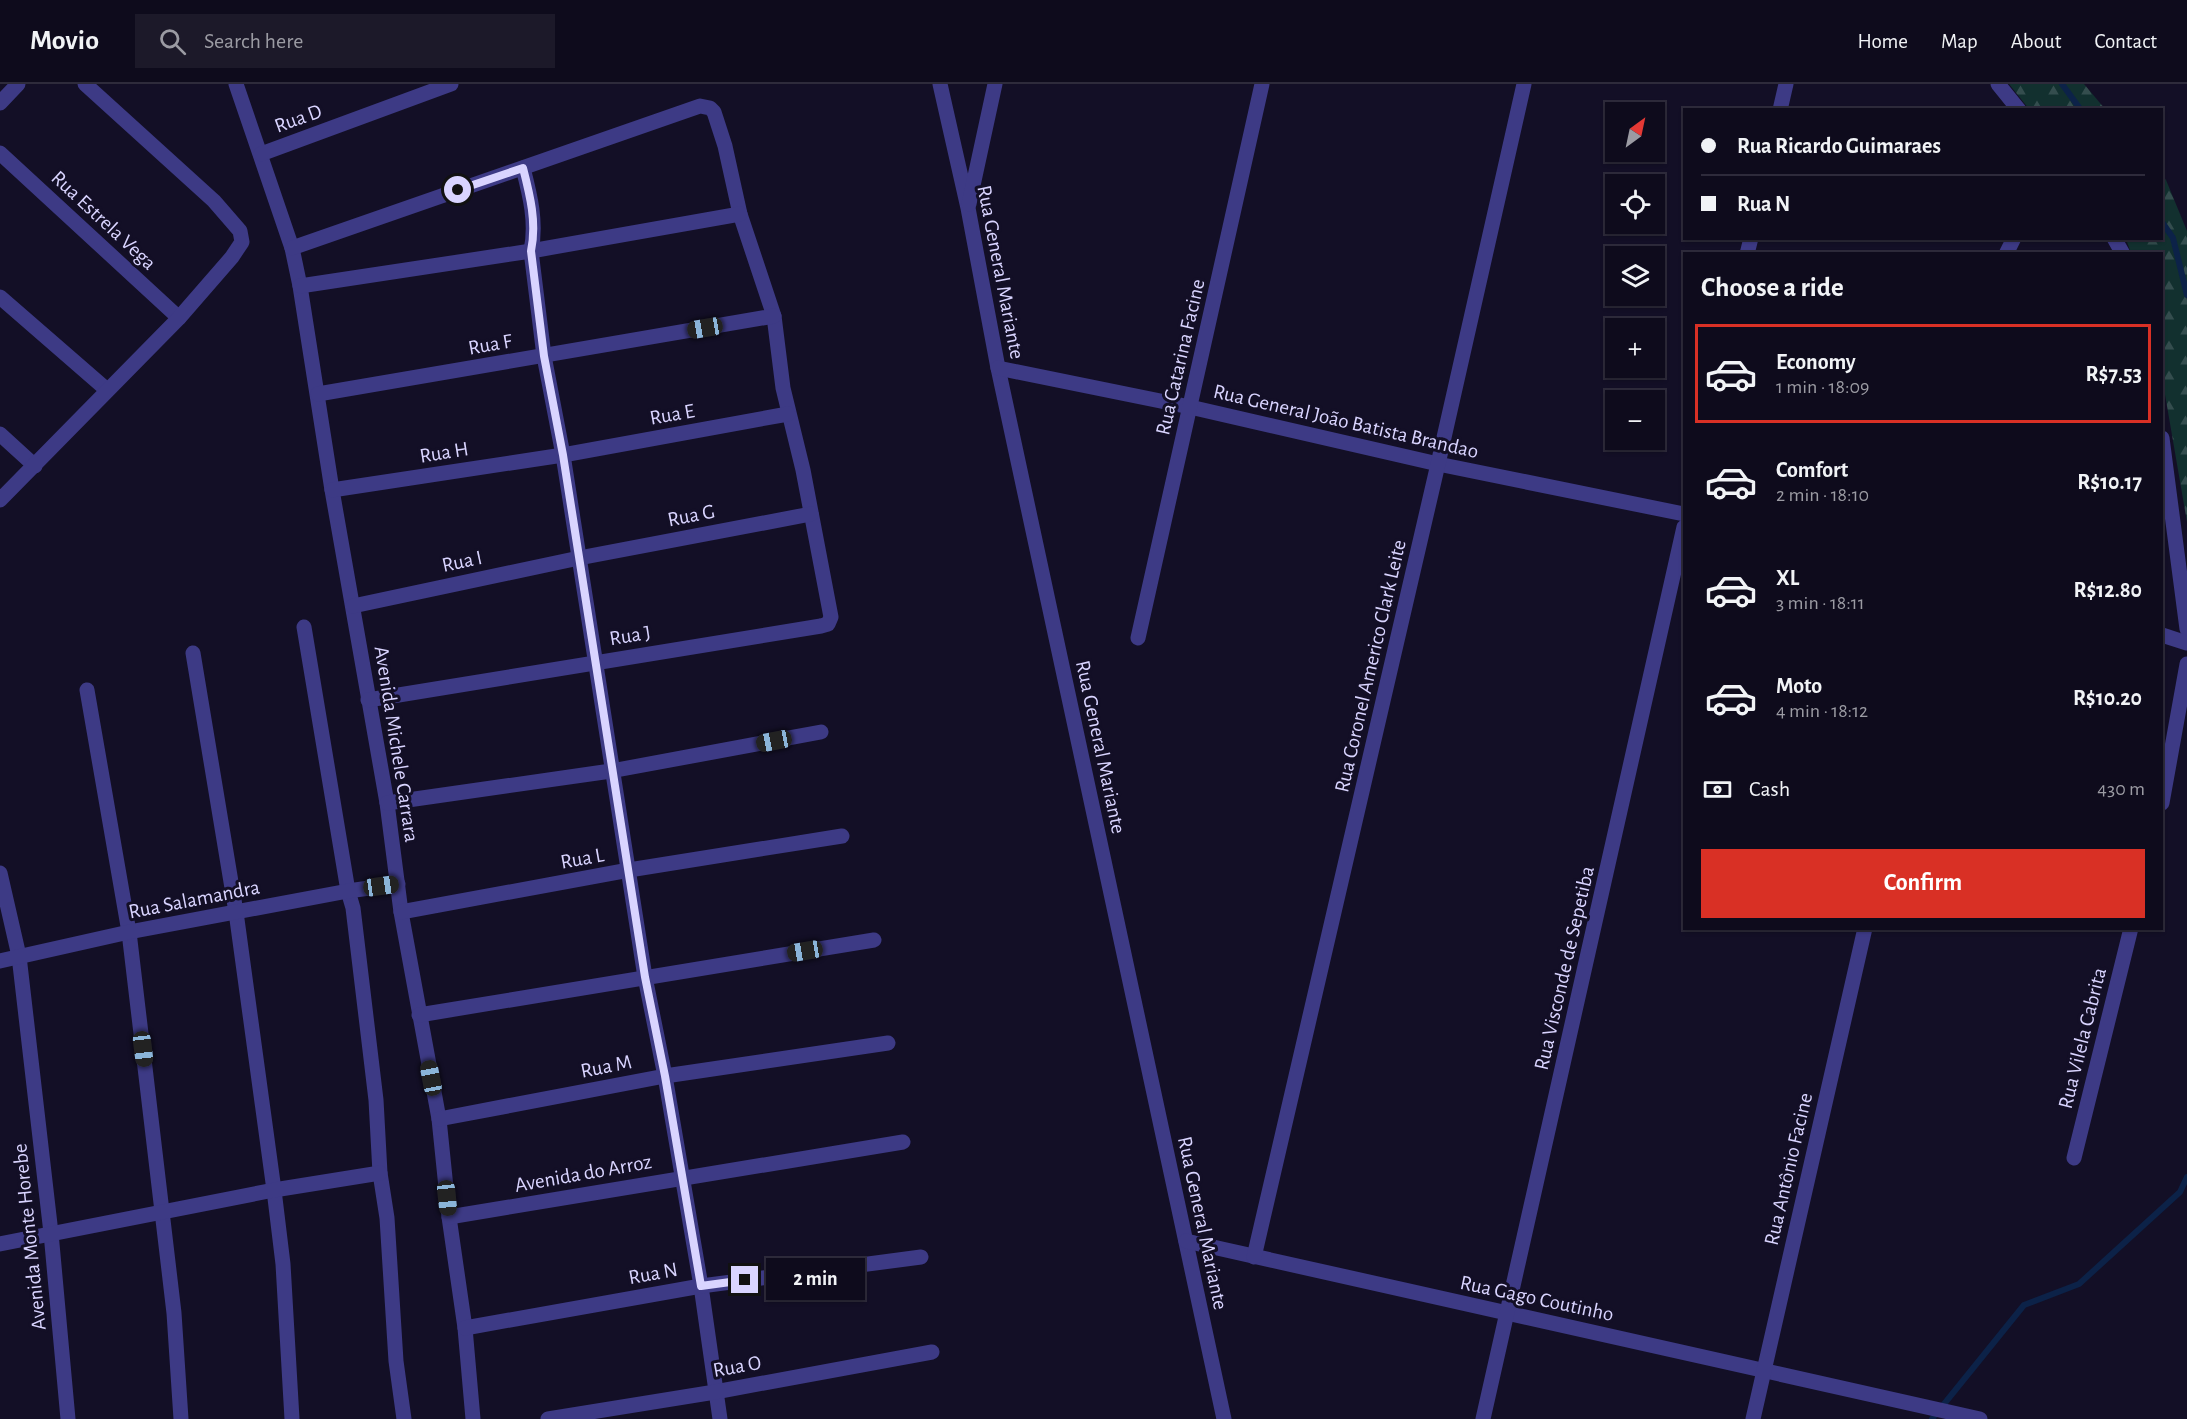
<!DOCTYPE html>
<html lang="en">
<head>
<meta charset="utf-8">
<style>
  :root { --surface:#0e0b1c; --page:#1c1929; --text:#f1f3f6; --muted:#9b9ba3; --line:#2e2b3b; --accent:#d93025 }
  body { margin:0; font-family:"Alegreya Sans",sans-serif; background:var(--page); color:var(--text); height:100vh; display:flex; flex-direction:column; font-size:22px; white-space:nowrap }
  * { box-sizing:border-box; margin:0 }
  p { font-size:20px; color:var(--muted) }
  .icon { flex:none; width:33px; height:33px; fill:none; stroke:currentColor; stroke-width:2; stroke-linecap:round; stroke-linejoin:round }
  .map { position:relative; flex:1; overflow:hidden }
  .sheet { position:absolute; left:1683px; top:168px; width:480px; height:678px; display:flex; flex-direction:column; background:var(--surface); border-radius:0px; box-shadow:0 2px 4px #0004,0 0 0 2px var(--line) }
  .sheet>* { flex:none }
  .top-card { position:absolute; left:1683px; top:24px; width:480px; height:132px; border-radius:0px; box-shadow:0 2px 4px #0004,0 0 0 2px var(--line); display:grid; align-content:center; height:132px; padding:0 18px; background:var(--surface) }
  .needle { width:39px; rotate:33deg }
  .buttons { position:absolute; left:1605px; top:18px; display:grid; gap:12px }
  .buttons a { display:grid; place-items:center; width:60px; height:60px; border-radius:0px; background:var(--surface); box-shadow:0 2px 4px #0004,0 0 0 2px var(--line); font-size:30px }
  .end { position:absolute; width:27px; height:27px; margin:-14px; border:8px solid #d9d4ff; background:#111; box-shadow:0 0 0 3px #111 }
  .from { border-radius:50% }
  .bubble { position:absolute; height:42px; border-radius:0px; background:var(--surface); box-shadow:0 2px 4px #0004,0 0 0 2px var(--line); font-size:20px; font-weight:600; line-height:42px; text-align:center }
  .car { position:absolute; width:18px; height:36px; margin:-18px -9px; border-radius:8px; box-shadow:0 0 4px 2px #0007; background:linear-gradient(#222 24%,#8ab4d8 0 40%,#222 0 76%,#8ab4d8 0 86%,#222 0) }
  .top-card b { display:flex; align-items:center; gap:21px; height:57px; font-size:22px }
  .top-card b+b { border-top:2px solid var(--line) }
  .top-card i { width:15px; height:15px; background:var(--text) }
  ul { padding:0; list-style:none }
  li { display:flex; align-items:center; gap:18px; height:99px; margin:0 12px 9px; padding:0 6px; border:3px solid transparent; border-radius:0px }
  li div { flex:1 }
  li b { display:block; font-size:22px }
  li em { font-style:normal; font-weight:600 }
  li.selected { border-color:var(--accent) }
  li>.icon { width:54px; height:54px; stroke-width:1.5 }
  h2 { padding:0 18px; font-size:27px; line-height:72px }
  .pay { display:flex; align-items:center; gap:15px; height:66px; padding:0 18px; font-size:22px }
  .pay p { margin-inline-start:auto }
  .cta { display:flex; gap:12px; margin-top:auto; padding:12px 18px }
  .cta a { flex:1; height:69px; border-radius:0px; background:var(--accent); color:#fff; font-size:24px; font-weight:600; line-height:69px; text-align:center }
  header { display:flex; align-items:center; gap:36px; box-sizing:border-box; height:84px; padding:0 30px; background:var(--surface); border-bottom:2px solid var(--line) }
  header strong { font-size:28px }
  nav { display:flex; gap:33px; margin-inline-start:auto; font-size:21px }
  .search { width:420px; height:54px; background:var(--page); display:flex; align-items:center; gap:15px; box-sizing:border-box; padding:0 21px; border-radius:0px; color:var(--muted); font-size:22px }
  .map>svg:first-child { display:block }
  .forest { fill:url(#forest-firs) }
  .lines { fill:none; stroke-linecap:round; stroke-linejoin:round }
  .stream { stroke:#0c2248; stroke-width:6 }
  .minor { stroke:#3d3a85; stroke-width:15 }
  .route { stroke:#d9d4ff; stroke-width:8 }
  .labels { text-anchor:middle; stroke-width:6; stroke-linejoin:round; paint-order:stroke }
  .street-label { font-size:21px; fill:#d9d4ff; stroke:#130f26 }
</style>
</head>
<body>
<header>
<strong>Movio</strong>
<div class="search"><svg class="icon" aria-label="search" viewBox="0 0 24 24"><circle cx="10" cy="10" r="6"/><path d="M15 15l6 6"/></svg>Search here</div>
<nav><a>Home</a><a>Map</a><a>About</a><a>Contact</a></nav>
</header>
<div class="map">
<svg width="2187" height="1335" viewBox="0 0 2187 1335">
  <defs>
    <pattern id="forest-firs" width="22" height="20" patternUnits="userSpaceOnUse" patternTransform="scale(1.5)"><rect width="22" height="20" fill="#12302f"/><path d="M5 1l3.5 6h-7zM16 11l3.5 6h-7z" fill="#344d4e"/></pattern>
  </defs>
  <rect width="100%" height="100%" fill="#130f26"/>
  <g class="forest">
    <path d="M2009 0H2060L2079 25H2029Z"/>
    <path d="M2063 0H2084L2105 25H2081Z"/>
    <path d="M2162 91 2166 96 2187 147V209L2174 154 2162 137Z"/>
    <path d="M2162 140 2172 155 2187 216V438L2162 293V170L2131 169 2126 155 2162 154Z"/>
  </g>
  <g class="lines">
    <g class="stream">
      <path d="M2062 0 2081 26"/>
      <path d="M2162 138 2173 154 2187 211"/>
      <path d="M1932 1335 2024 1221 2079 1200 2180 1108 2187 1093"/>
    </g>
    <g class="minor">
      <path d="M236 0 292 164 300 202 332 406 387 719 401 828 439 1035 449 1133 465 1244 473 1335"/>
      <path d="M940 0 968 124 998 284 1224 1335"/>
      <path d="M1998 0 2019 26"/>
      <path d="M0 19 18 0"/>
      <path d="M1780 26 1786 0"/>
      <path d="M0 69 179 234"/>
      <path d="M261 70 451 0"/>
      <path d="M523 84C530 111 537 139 531 167L544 272 563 371 645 893 665 992 701 1202 720 1335"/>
      <path d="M969 120 995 0"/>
      <path d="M2114 154 2123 170"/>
      <path d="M292 164 700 22 710 24 714 28 725 62 740 130 774 232 783 304 803 386 831 533 828 540 821 542 368 616"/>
      <path d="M1747 170 1751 154"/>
      <path d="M2006 170 2014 154"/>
      <path d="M300 202 531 167 740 130"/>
      <path d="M0 213 107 306"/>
      <path d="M998 284 1190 323 1438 380 1684 430"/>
      <path d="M318 310 774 232"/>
      <path d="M0 350 35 382"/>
      <path d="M2162 354 2187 545"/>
      <path d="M332 406 563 371 788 330"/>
      <path d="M0 416 179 234 232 173 242 158 240 147 214 117 85 0"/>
      <path d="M353 522 579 474 811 430"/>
      <path d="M304 543 348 807 353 824 376 1016 380 1089 387 1134 396 1277 404 1335"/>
      <path d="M2162 551 2187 559"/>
      <path d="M1138 554 1262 0"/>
      <path d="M193 569 236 828 274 1106 283 1180 292 1335"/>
      <path d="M87 606 129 848 174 1229 181 1335"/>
      <path d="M387 719 611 687 821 648"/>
      <path d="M2162 719 2187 580"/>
      <path d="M0 789 19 872 51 1149 68 1335"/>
      <path d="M401 828 629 786 842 752"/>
      <path d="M0 877 129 848 348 807 398 800"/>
      <path d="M419 931 874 856"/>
      <path d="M439 1035 665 992 888 959"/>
      <path d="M2074 1074 2131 844"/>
      <path d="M449 1133 903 1058"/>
      <path d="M1186 1157 1980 1335"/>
      <path d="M0 1160 274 1106 380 1089"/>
      <path d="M1254 1173 1438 380 1524 0"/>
      <path d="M465 1244 701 1202 921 1173"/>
      <path d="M548 1335 715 1308 932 1268"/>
      <path d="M1483 1335 1684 443"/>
      <path d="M1753 1335 1865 844"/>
    </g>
  </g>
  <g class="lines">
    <path class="route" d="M458 106 523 84C530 111 537 139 531 167L544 272 563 371 645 893 665 992 701 1202 745 1196"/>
  </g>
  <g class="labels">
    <g class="street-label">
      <text transform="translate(298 34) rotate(-20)" y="7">Rua D</text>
      <text transform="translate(104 136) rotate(43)" y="7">Rua Estrela Vega</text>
      <text transform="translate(1001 188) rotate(79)" y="7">Rua General Mariante</text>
      <text transform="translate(490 260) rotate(-10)" y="7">Rua F</text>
      <text transform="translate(1180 273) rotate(-77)" y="7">Rua Catarina Facine</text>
      <text transform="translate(672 330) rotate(-10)" y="7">Rua E</text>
      <text transform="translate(1346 337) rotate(13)" y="7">Rua General João Batista Brandao</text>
      <text transform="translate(444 368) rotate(-9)" y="7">Rua H</text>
      <text transform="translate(691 431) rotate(-11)" y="7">Rua G</text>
      <text transform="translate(462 477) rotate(-12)" y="7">Rua I</text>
      <text transform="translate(630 551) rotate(-9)" y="7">Rua J</text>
      <text transform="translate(1370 582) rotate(-77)" y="7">Rua Coronel Americo Clark Leite</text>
      <text transform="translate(397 660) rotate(81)" y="7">Avenida Michele Carrara</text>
      <text transform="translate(1101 663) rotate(78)" y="7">Rua General Mariante</text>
      <text transform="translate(582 774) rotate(-10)" y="7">Rua L</text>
      <text transform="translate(194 815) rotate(-11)" y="7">Rua Salamandra</text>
      <text transform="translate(1564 884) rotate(-77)" y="7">Rua Visconde de Sepetiba</text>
      <text transform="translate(2082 954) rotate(-76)" y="7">Rua Vilela Cabrita</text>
      <text transform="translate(606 982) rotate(-11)" y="7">Rua M</text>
      <text transform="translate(1788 1085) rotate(-77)" y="7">Rua Antônio Facine</text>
      <text transform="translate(583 1089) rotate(-10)" y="7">Avenida do Arroz</text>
      <text transform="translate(1203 1139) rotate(78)" y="7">Rua General Mariante</text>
      <text transform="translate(29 1153) rotate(-96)" y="7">Avenida Monte Horebe</text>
      <text transform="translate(653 1189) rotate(-10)" y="7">Rua N</text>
      <text transform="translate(1537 1214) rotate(12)" y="7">Rua Gago Coutinho</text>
      <text transform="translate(737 1282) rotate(-10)" y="7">Rua O</text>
    </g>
  </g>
</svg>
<div class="buttons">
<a><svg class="needle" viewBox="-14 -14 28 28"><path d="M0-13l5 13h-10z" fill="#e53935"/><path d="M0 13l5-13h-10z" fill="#9b9ba3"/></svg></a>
<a><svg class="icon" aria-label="locate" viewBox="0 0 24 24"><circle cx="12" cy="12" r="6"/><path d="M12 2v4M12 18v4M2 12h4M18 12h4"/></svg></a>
<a><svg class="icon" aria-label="layers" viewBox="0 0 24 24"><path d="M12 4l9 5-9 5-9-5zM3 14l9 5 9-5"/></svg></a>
<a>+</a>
<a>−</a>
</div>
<i class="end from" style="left:458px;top:106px"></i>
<i class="end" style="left:745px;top:1196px"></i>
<div class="bubble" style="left:766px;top:1174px;width:99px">2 min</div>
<i class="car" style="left:705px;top:244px;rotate:260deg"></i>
<i class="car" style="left:774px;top:657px;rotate:259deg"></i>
<i class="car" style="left:381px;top:802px;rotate:82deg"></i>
<i class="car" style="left:805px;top:867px;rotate:261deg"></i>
<i class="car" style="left:143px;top:965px;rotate:173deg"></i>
<i class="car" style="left:431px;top:994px;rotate:349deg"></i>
<i class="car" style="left:447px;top:1114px;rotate:174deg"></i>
<div class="top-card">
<b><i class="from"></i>Rua Ricardo Guimaraes</b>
<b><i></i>Rua N</b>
</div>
<section class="sheet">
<h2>Choose a ride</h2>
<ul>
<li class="selected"><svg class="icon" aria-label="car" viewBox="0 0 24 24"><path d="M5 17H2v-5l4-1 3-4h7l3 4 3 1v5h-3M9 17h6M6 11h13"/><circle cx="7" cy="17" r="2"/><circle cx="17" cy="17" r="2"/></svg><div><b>Economy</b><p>1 min · 18:09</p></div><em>R$7.53</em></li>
<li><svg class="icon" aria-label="car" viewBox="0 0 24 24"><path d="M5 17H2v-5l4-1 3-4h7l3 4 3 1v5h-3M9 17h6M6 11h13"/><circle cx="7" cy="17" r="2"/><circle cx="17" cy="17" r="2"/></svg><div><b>Comfort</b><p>2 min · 18:10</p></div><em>R$10.17</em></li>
<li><svg class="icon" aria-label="car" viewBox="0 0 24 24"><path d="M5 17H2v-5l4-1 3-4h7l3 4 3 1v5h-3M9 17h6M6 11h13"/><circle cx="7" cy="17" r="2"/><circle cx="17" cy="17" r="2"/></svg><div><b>XL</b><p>3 min · 18:11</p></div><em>R$12.80</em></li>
<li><svg class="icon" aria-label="car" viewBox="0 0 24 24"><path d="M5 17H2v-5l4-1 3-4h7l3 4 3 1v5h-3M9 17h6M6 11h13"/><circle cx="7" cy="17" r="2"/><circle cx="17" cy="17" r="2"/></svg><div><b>Moto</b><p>4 min · 18:12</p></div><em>R$10.20</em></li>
</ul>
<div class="pay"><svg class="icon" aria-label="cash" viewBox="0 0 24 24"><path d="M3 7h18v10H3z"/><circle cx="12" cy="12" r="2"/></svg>Cash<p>430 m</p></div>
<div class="cta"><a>Confirm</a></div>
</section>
</div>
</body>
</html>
